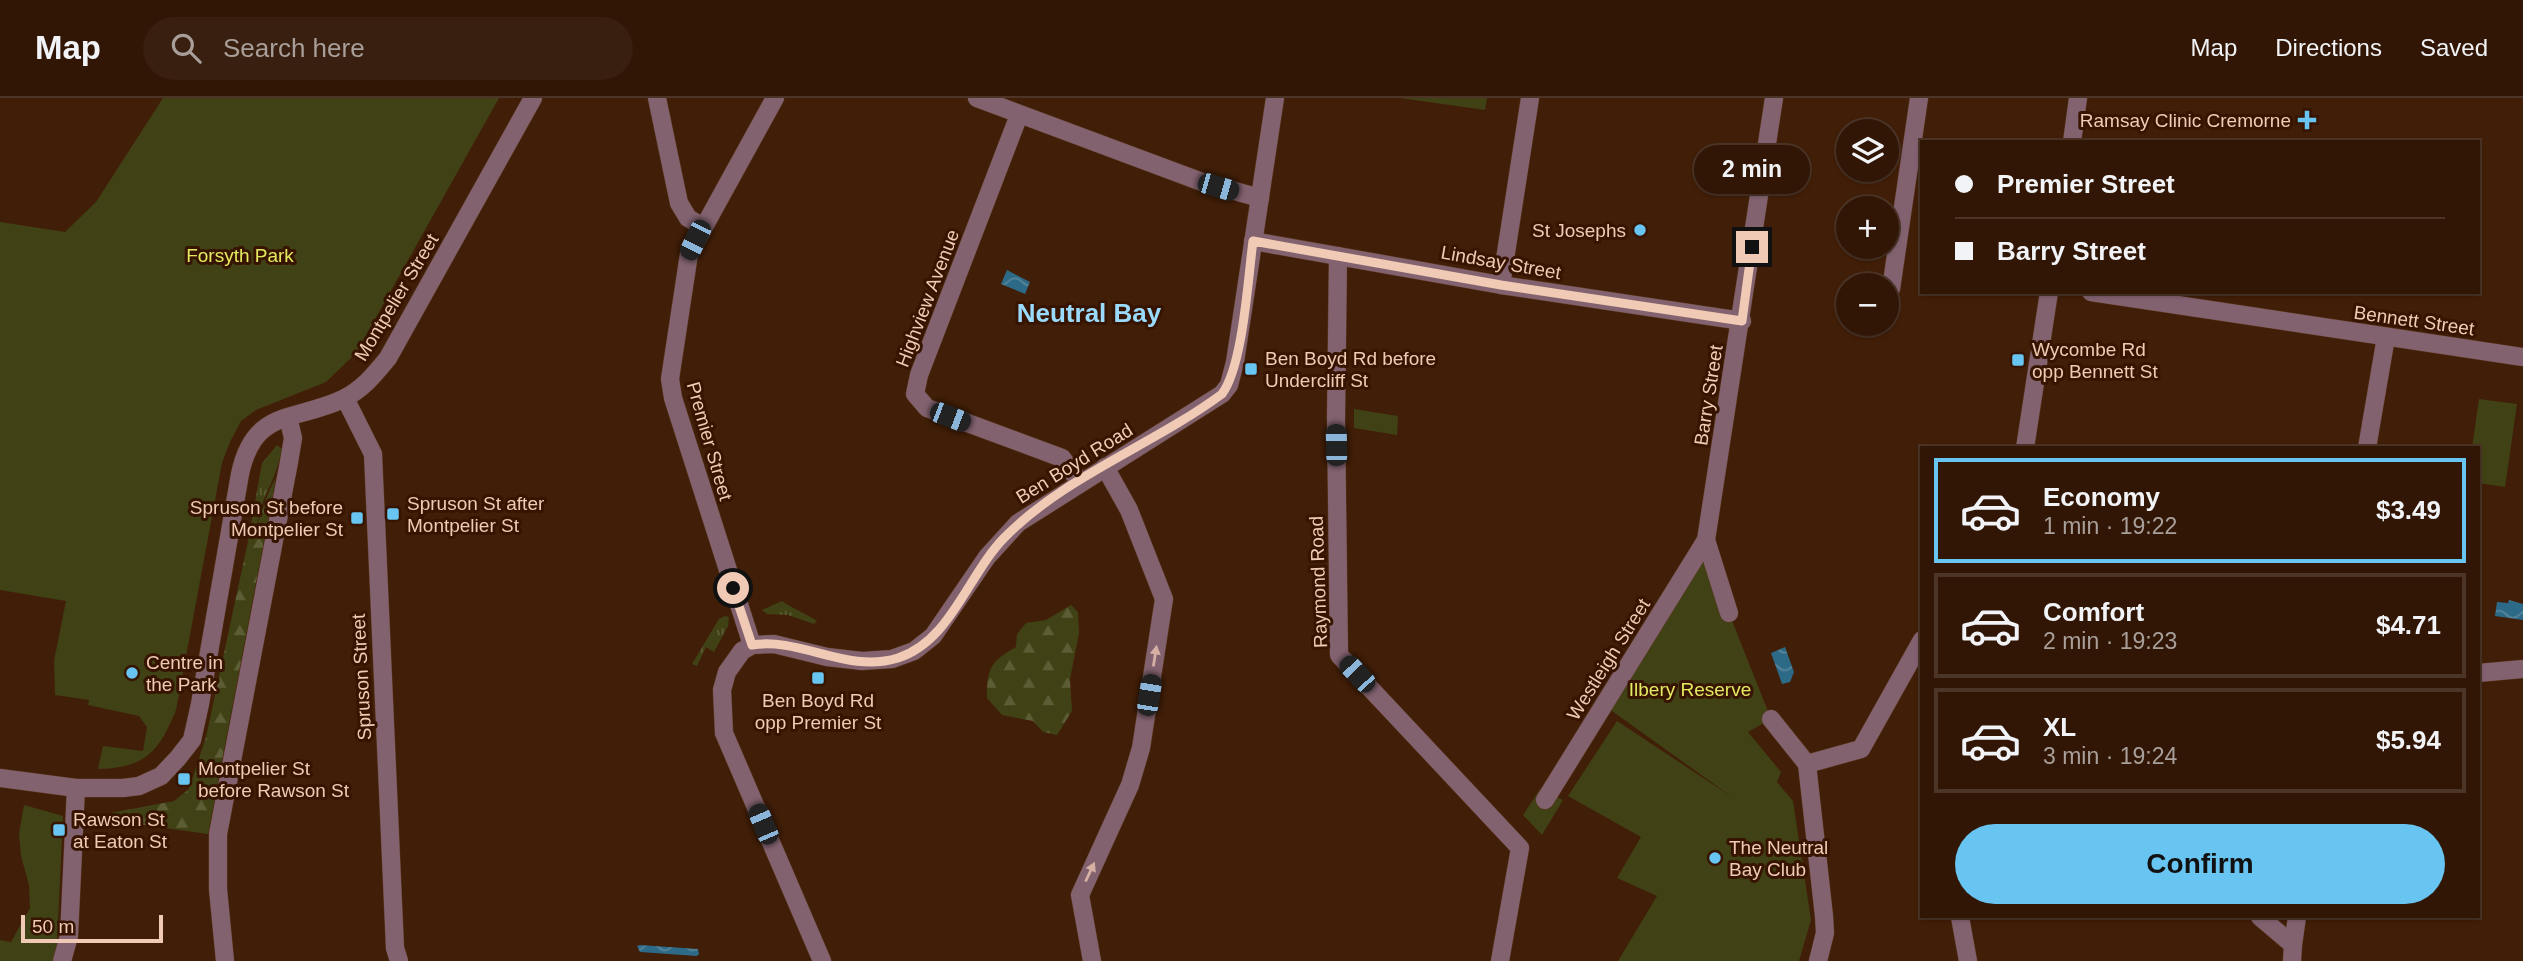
<!DOCTYPE html>
<html lang="en">
<head>
<meta charset="utf-8">
<style>
  :root { --surface:#311605; --page:#391f0f; --text:#f1f3f6; --muted:#a89f9a; --line:#4c3527; --accent:#68c4f0 }
  body { margin:0; font-family:Arial,sans-serif; background:var(--page); color:var(--text); height:100vh; display:flex; flex-direction:column; font-size:26px; white-space:nowrap }
  * { box-sizing:border-box; margin:0 }
  p { font-size:23px; color:var(--muted) }
  .icon { flex:none; width:38px; height:38px; fill:none; stroke:currentColor; stroke-width:2; stroke-linecap:round; stroke-linejoin:round }
  .map { position:relative; flex:1; overflow:hidden }
  .side { position:absolute; left:1920px; top:348px; width:560px; height:472px; display:flex; flex-direction:column; background:var(--surface); border-radius:0px; box-shadow:0 2px 5px #0004,0 0 0 2px var(--line) }
  .side>* { flex:none }
  .top-card { position:absolute; left:1920px; top:42px; width:560px; height:154px; border-radius:0px; box-shadow:0 2px 5px #0004,0 0 0 2px var(--line); display:grid; align-content:center; height:154px; padding:0 35px; background:var(--surface) }
  .fabs { position:absolute; left:1836px; top:21px; display:grid; gap:14px }
  .fabs a { display:grid; place-items:center; width:63px; height:63px; border-radius:50%; background:var(--surface); box-shadow:0 2px 5px #0004,0 0 0 2px var(--line); font-size:35px }
  .scale { position:absolute; left:21px; bottom:18px; width:142px; box-sizing:border-box; padding-left:7px; border:4px solid #f0cab4; border-top:0; font-size:19px; line-height:24px; white-space:nowrap; color:#f0cab4; -webkit-text-stroke:5px #361400; paint-order:stroke }
  .end { position:absolute; width:32px; height:32px; margin:-16px; border:9px solid #f0cab4; background:#111; box-shadow:0 0 0 4px #111 }
  .from { border-radius:50% }
  .bubble { position:absolute; height:49px; border-radius:24px; background:var(--surface); box-shadow:0 2px 5px #0004,0 0 0 2px var(--line); font-size:23px; font-weight:700; line-height:49px; text-align:center }
  .car { position:absolute; width:21px; height:42px; margin:-21px -10px; border-radius:9px; box-shadow:0 0 5px 2px #0007; background:linear-gradient(#222 24%,#8ab4d8 0 40%,#222 0 76%,#8ab4d8 0 86%,#222 0) }
  .top-card b { display:flex; align-items:center; gap:24px; height:66px; font-size:26px }
  .top-card b+b { border-top:2px solid var(--line) }
  .top-card i { width:18px; height:18px; background:var(--text) }
  ul { padding:12px 0 0; list-style:none }
  li { display:flex; align-items:center; gap:21px; height:105px; margin:0 14px 10px; padding:0 21px; border:4px solid var(--line); border-radius:0px }
  li div { flex:1 }
  li b { display:block; font-size:26px }
  li em { font-style:normal; font-weight:700 }
  li.active { border-color:var(--accent) }
  li>.icon { width:63px; height:63px; stroke-width:1.5 }
  .button { display:flex; gap:14px; margin-top:auto; padding:14px 35px }
  .button a { flex:1; height:80px; border-radius:42px; background:var(--accent); color:#111; font-size:28px; font-weight:700; line-height:80px; text-align:center }
  header { display:flex; align-items:center; gap:42px; box-sizing:border-box; height:98px; padding:0 35px; background:var(--surface); border-bottom:2px solid var(--line) }
  header strong { font-size:33px }
  nav { display:flex; gap:38px; margin-inline-start:auto; font-size:24px }
  .search { width:490px; height:63px; background:var(--page); display:flex; align-items:center; gap:18px; box-sizing:border-box; padding:0 24px; border-radius:38px; color:var(--muted); font-size:26px }
  .map>svg:first-child { display:block }
  .grass { fill:url(#grass-tufts) }
  .forest { fill:url(#forest-firs) }
  .green { fill:#404215 }
  .water { fill:url(#water-waves) }
  .lines { fill:none; stroke-linecap:round; stroke-linejoin:round }
  .minor-casing { stroke:#5d3a23; stroke-width:19 }
  .minor { stroke:#836270; stroke-width:18 }
  .oneway { fill:#d5b0a3 }
  .route { stroke:#f0cab4; stroke-width:9 }
  .poi-dot { fill:#68c4f0; stroke:#361400; stroke-width:2.5 }
  .labels { text-anchor:middle; stroke-width:6; stroke-linejoin:round; paint-order:stroke }
  .poi-label { font-size:19px; fill:#f0cab4; stroke:#361400; text-anchor:start }
  .park-label { font-size:19px; fill:#e3e960; stroke:#361400 }
  .street-label { font-size:19px; fill:#f0cab4; stroke:#361400 }
  .district-label { font-size:26px; font-weight:bold; fill:#9adafc; stroke:#361400 }
</style>
</head>
<body>
<header>
<strong>Map</strong>
<div class="search"><svg class="icon" aria-label="search" viewBox="0 0 24 24"><circle cx="10" cy="10" r="6"/><path d="M15 15l6 6"/></svg>Search here</div>
<nav><a>Map</a><a>Directions</a><a>Saved</a></nav>
</header>
<div class="map">
<svg width="2523" height="863" viewBox="0 0 2523 863">
  <defs>
    <pattern id="grass-tufts" width="24" height="20" patternUnits="userSpaceOnUse" patternTransform="scale(1.75)"><rect width="24" height="20" fill="#404215"/><path d="M3 7l-1-3M5 7V3M7 7l1-3M15 17l-1-3M17 17v-4M19 17l1-3" fill="none" stroke="#5c5c35"/></pattern>
    <pattern id="forest-firs" width="22" height="20" patternUnits="userSpaceOnUse" patternTransform="scale(1.75)"><rect width="22" height="20" fill="#404215"/><path d="M5 1l3.5 6h-7zM16 11l3.5 6h-7z" fill="#5c5c35"/></pattern>
    <pattern id="water-waves" width="16" height="10" patternUnits="userSpaceOnUse" patternTransform="scale(1.75)"><rect width="16" height="10" fill="#2d6a87"/><path d="M0 5q4-4 8 0t8 0" fill="none" stroke="#56859a"/></pattern>
  </defs>
  <rect width="100%" height="100%" fill="#411e07"/>
  <g class="grass">
    <path d="M277 347 282 351C278 369 275 377 267 394 259 412 258 430 247 448L262 365Z"/>
    <path d="M782 503C793 511 805 515 817 523L814 526 788 517 767 516 762 512Z"/>
    <path d="M725 518 729 519 728 528 714 554 706 549 697 568 692 566 719 521Z"/>
  </g>
  <g class="forest">
    <path d="M276 380 208 736 108 722 98 729 105 716 174 703 189 691 206 639 247 448C260 426 263 401 276 380Z"/>
    <path d="M1071 507 1078 514 1079 535 1070 581 1072 613 1057 637 1043 634 1033 623 1002 617 987 600C987 570 990 564 1016 549L1017 536 1026 525 1046 522Z"/>
  </g>
  <g class="green">
    <path d="M163 0H499L356 255 326 284 256 312 241 323 230 344 222 365 176 612C159 654 145 670 98 671L103 648 143 653 147 629 139 618 88 607 89 602 55 597 54 563 66 503 0 492V124L65 134 96 104Z"/>
    <path d="M1400 0H1487L1485 12Z"/>
    <path d="M2479 301 2517 306 2505 389 2478 385V350H2472Z"/>
    <path d="M1354 311 1398 318 1397 337 1354 330Z"/>
    <path d="M1706 442 1729 515 1771 621 1748 634 1781 674 1777 684 1793 703 1811 822 1799 863H1618L1657 798 1617 780 1641 739 1568 698 1617 623 1732 699 1605 608Z"/>
    <path d="M1540 691 1563 702 1542 737 1523 717Z"/>
    <path d="M24 707 63 718 57 846 53 863H0V842L11 844 30 810 29 787 21 758 19 736Z"/>
  </g>
  <g class="water">
    <path d="M1007 172 1030 184 1025 196 1001 186Z"/>
    <path d="M2509 502 2523 506V522L2495 518 2497 504 2508 505Z"/>
    <path d="M1785 549 1794 574 1790 584 1782 586 1771 555Z"/>
    <path d="M640 847 698 851 699 856 697 858 640 854 637 848Z"/>
  </g>
  <g class="lines">
    <g class="minor-casing">
      <g id="minor">
        <path d="M657 0 679 105 688 120 702 128"/>
        <path d="M977 0 1202 84 1260 100"/>
        <path d="M1019 17 919 277 915 296 927 310 1062 360 1080 384"/>
        <path d="M2072 44 2078 0"/>
        <path d="M1253 143 1501 187 1742 223"/>
        <path d="M1338 158 1336 320 1339 557 1520 750 1500 863"/>
        <path d="M1501 187 1530 0"/>
        <path d="M1891 191 1919 0"/>
        <path d="M2091 194 2523 259"/>
        <path d="M345 300 373 356 395 850 399 863"/>
        <path d="M2025 350 2049 194"/>
        <path d="M2367 350 2386 239"/>
        <path d="M1729 515 1706 442 1774 0"/>
        <path d="M752 547 673 300 670 281 689 156 775 0"/>
        <path d="M2478 575 2523 571"/>
        <path d="M1771 621 1807 666 1861 651 1922 542"/>
        <path d="M1807 666 1824 818 1825 835 1818 863"/>
        <path d="M0 680 76 690H123L139 688 161 678 178 660 192 642 200 606 240 376C254 310 294 324 343 301 363 291 374 277 388 260L533 0"/>
        <path d="M1545 702 1706 442"/>
        <path d="M1960 819 1968 863"/>
        <path d="M2260 819 2293 847 2292 863"/>
        <path d="M2293 847 2297 819"/>
        <path d="M62 863 69 838 76 690"/>
        <path d="M225 863 218 791V736L289 364 293 340 288 319"/>
        <path d="M822 863 724 635 722 592 727 574 742 553 752 547 774 546 827 559 862 563 892 561 914 553 933 538 987 459 1018 425 1222 296 1229 287 1235 264 1275 0"/>
        <path d="M1092 863 1080 797 1130 687 1141 650 1164 501 1129 412 1105 369"/>
      </g>
    </g>
    <use href="#minor" class="minor"/>
  </g>
  <defs><path id="oneway-solid" d="M-6-.8H1V-3.2L6.5 0L1 3.2V.8H-6Z" transform="scale(1.75)"/></defs>
  <g class="oneway">
    <use href="#oneway-solid" transform="translate(1155 558) rotate(-81)"/>
    <use href="#oneway-solid" transform="translate(1090 774) rotate(-65)"/>
  </g>
  <g class="lines">
    <path class="route" d="M733 490 752 547C801 539 847 576 898 560 951 543 968 476 1005 439 1065 378 1153 347 1222 296 1243 268 1248 180 1253 143L1501 187 1742 223 1752 149"/>
  </g>
  <g class="poi-dot">
    <path d="M2303.5 11.5h7v7h7v7h-7v7h-7v-7h-7v-7h7z"/>
    <circle cx="1640" cy="132" r="7"/>
    <rect x="2011" y="255" width="14" height="14" rx="3.5"/>
    <rect x="1244" y="264" width="14" height="14" rx="3.5"/>
    <rect x="386" y="409" width="14" height="14" rx="3.5"/>
    <rect x="350" y="413" width="14" height="14" rx="3.5"/>
    <circle cx="132" cy="575" r="7"/>
    <rect x="811" y="573" width="14" height="14" rx="3.5"/>
    <rect x="177" y="674" width="14" height="14" rx="3.5"/>
    <rect x="52" y="725" width="14" height="14" rx="3.5"/>
    <circle cx="1715" cy="760" r="7"/>
  </g>
  <g class="labels">
    <g class="poi-label">
      <text x="2291" y="29" text-anchor="end">Ramsay Clinic Cremorne</text>
      <text x="1626" y="139" text-anchor="end">St Josephs</text>
      <text x="2032" y="258">Wycombe Rd<tspan x="2032" dy="22">opp Bennett St</tspan></text>
      <text x="1265" y="267">Ben Boyd Rd before<tspan x="1265" dy="22">Undercliff St</tspan></text>
      <text x="407" y="412">Spruson St after<tspan x="407" dy="22">Montpelier St</tspan></text>
      <text x="343" y="416" text-anchor="end">Spruson St before<tspan x="343" dy="22">Montpelier St</tspan></text>
      <text x="146" y="571">Centre in<tspan x="146" dy="22">the Park</tspan></text>
      <text x="818" y="609" text-anchor="middle">Ben Boyd Rd<tspan x="818" dy="22">opp Premier St</tspan></text>
      <text x="198" y="677">Montpelier St<tspan x="198" dy="22">before Rawson St</tspan></text>
      <text x="73" y="728">Rawson St<tspan x="73" dy="22">at Eaton St</tspan></text>
      <text x="1729" y="756">The Neutral<tspan x="1729" dy="22">Bay Club</tspan></text>
    </g>
    <g class="park-label">
      <text x="240" y="164">Forsyth Park</text>
      <text x="1690" y="598">Ilbery Reserve</text>
    </g>
    <g class="street-label">
      <text transform="translate(1501 164) rotate(10)" y="7">Lindsay Street</text>
      <text transform="translate(396 199) rotate(-59)" y="7">Montpelier Street</text>
      <text transform="translate(927 200) rotate(-69)" y="7">Highview Avenue</text>
      <text transform="translate(2414 222) rotate(8)" y="7">Bennett Street</text>
      <text transform="translate(1708 297) rotate(-81)" y="7">Barry Street</text>
      <text transform="translate(710 343) rotate(74)" y="7">Premier Street</text>
      <text transform="translate(1074 365) rotate(-32)" y="7">Ben Boyd Road</text>
      <text transform="translate(1318 484) rotate(-92)" y="7">Raymond Road</text>
      <text transform="translate(1608 561) rotate(-58)" y="7">Westleigh Street</text>
      <text transform="translate(361 579) rotate(-93)" y="7">Spruson Street</text>
    </g>
    <g class="district-label">
      <text x="1089" y="224">Neutral Bay</text>
    </g>
  </g>
</svg>
<div class="fabs">
<a><svg class="icon" aria-label="layers" viewBox="0 0 24 24"><path d="M12 4l9 5-9 5-9-5zM3 14l9 5 9-5"/></svg></a>
<a>+</a>
<a>−</a>
</div>
<div class="scale">50 m</div>
<i class="end from" style="left:733px;top:490px"></i>
<i class="end" style="left:1752px;top:149px"></i>
<div class="bubble" style="left:1694px;top:47px;width:116px">2 min</div>
<i class="car" style="left:1218px;top:89px;rotate:106deg"></i>
<i class="car" style="left:695px;top:142px;rotate:206deg"></i>
<i class="car" style="left:950px;top:319px;rotate:111deg"></i>
<i class="car" style="left:1336px;top:347px;rotate:359deg"></i>
<i class="car" style="left:1357px;top:576px;rotate:317deg"></i>
<i class="car" style="left:1149px;top:597px;rotate:9deg"></i>
<i class="car" style="left:763px;top:726px;rotate:337deg"></i>
<div class="top-card">
<b><i class="from"></i>Premier Street</b>
<b><i></i>Barry Street</b>
</div>
<section class="side">
<ul>
<li class="active"><svg class="icon" aria-label="car" viewBox="0 0 24 24"><path d="M5 17H2v-5l4-1 3-4h7l3 4 3 1v5h-3M9 17h6M6 11h13"/><circle cx="7" cy="17" r="2"/><circle cx="17" cy="17" r="2"/></svg><div><b>Economy</b><p>1 min · 19:22</p></div><em>$3.49</em></li>
<li><svg class="icon" aria-label="car" viewBox="0 0 24 24"><path d="M5 17H2v-5l4-1 3-4h7l3 4 3 1v5h-3M9 17h6M6 11h13"/><circle cx="7" cy="17" r="2"/><circle cx="17" cy="17" r="2"/></svg><div><b>Comfort</b><p>2 min · 19:23</p></div><em>$4.71</em></li>
<li><svg class="icon" aria-label="car" viewBox="0 0 24 24"><path d="M5 17H2v-5l4-1 3-4h7l3 4 3 1v5h-3M9 17h6M6 11h13"/><circle cx="7" cy="17" r="2"/><circle cx="17" cy="17" r="2"/></svg><div><b>XL</b><p>3 min · 19:24</p></div><em>$5.94</em></li>
</ul>
<div class="button"><a>Confirm</a></div>
</section>
</div>
</body>
</html>
